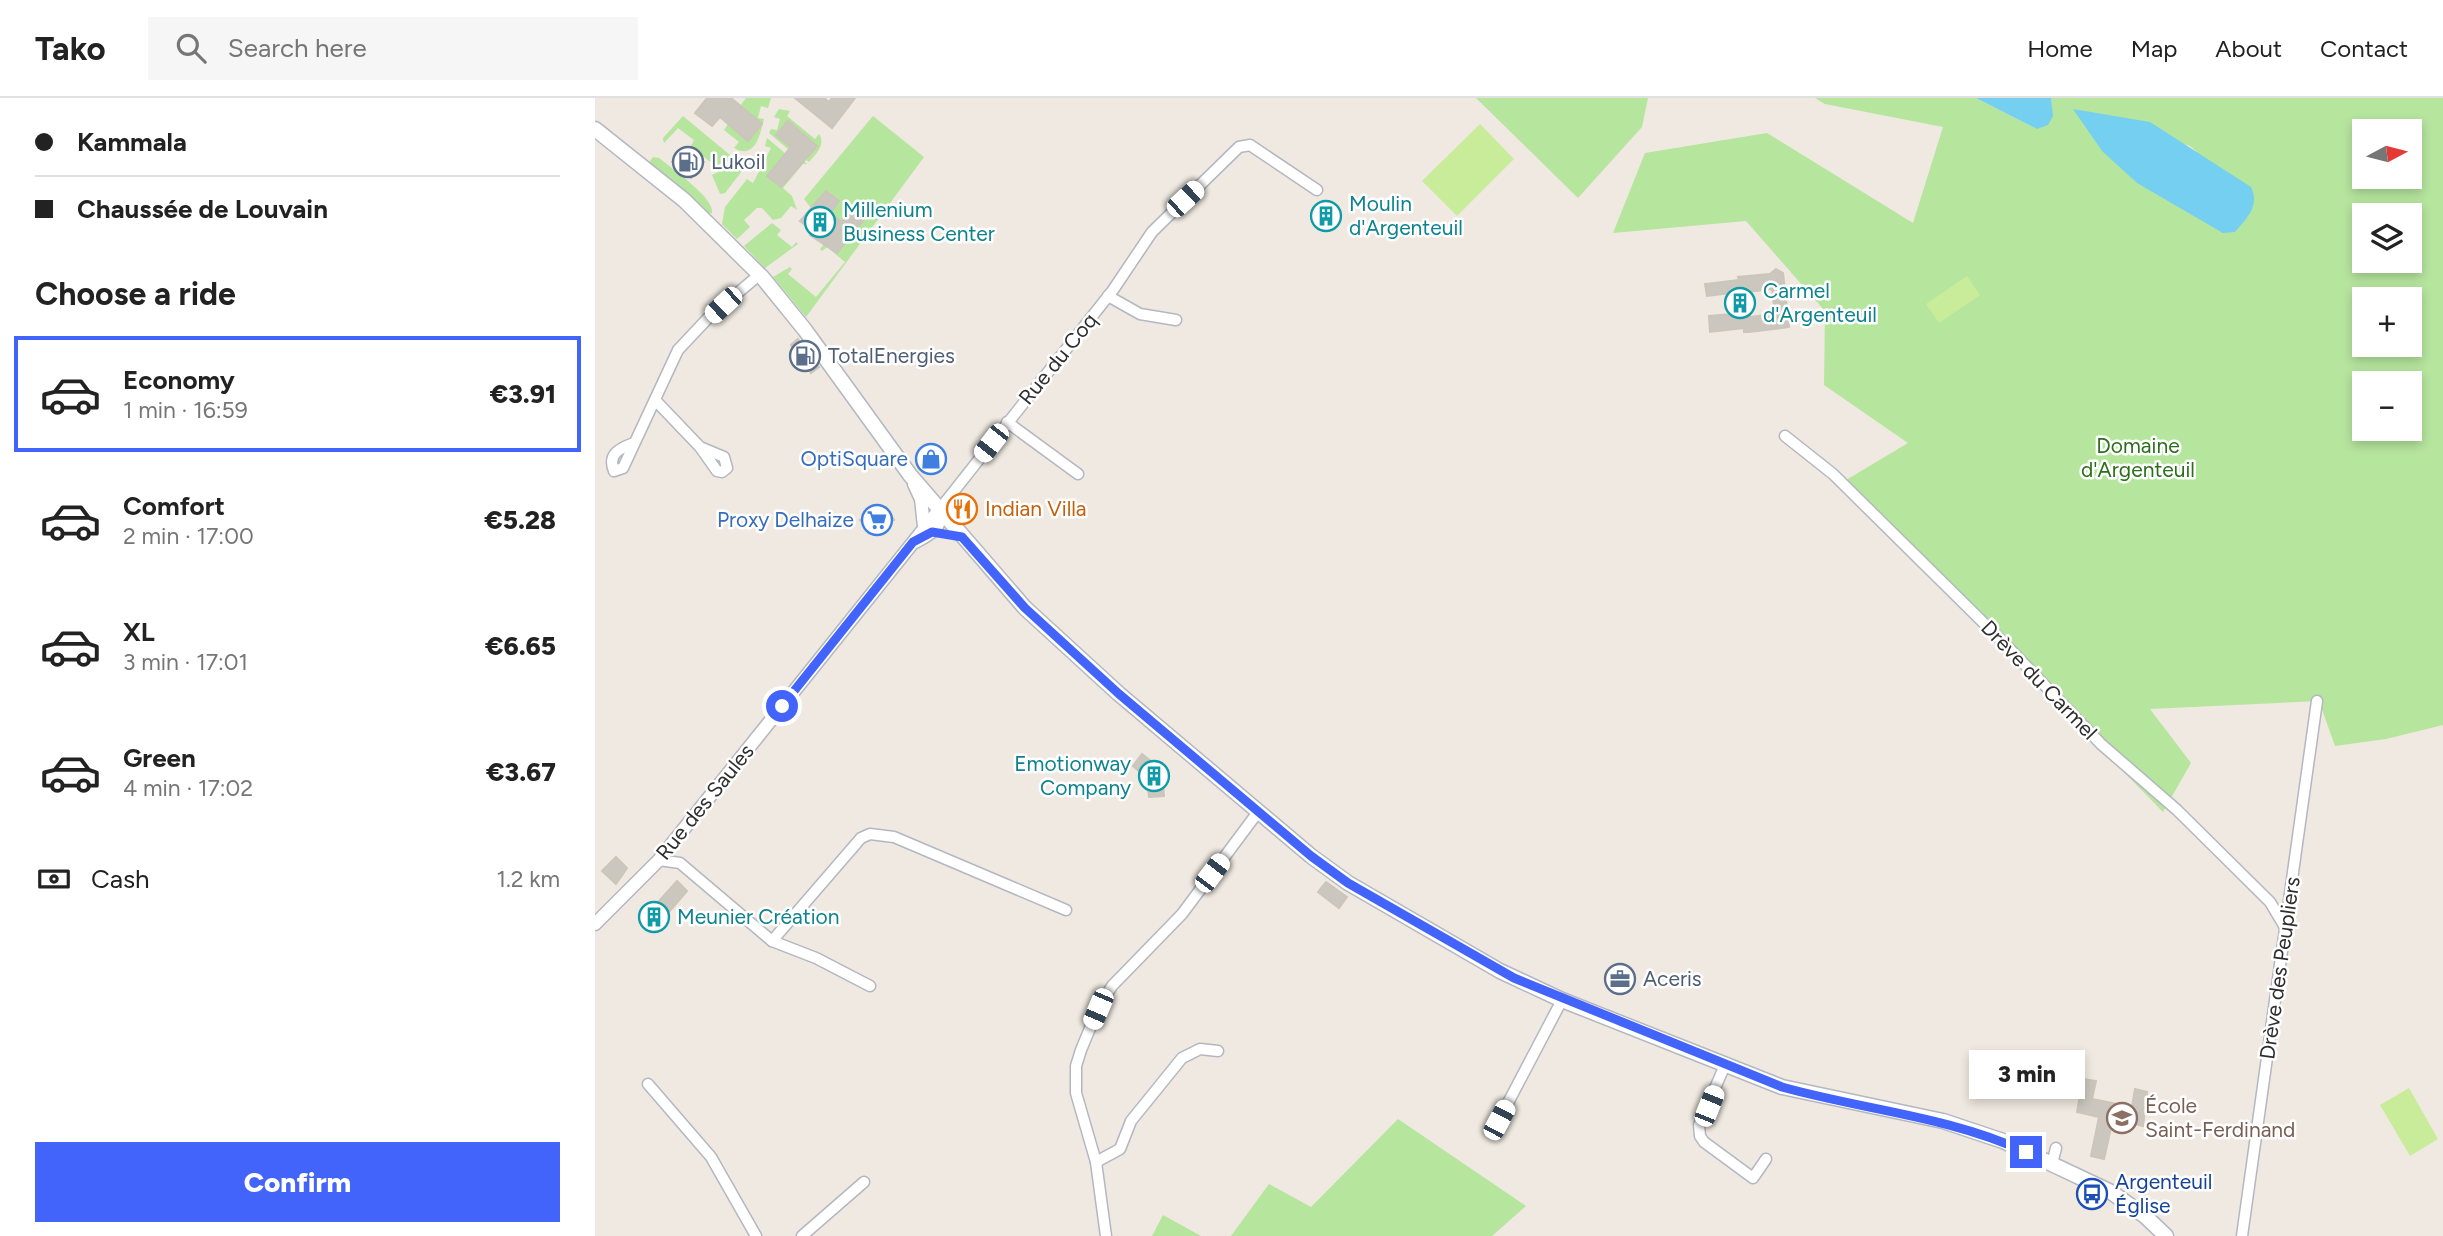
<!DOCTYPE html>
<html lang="en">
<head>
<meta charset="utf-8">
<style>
  :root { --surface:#fff; --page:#f6f6f6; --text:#222; --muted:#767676; --line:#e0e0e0; --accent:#4264fb }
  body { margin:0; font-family:Figtree,sans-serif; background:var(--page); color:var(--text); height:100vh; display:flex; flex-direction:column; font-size:26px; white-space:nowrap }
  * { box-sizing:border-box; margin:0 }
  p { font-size:23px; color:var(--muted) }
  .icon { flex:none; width:38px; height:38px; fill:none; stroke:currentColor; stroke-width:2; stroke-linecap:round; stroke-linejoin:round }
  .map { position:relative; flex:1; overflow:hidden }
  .details { display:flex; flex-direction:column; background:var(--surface); width:595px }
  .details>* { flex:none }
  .hud { display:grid; align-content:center; height:154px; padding:0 35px; background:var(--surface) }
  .needle { width:46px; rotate:83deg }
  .tools { position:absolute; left:1757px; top:21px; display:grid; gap:14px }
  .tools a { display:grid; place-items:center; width:70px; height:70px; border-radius:0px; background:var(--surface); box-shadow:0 4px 10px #0003; font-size:35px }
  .end { position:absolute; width:32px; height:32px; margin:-16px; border:9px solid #4264fb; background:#fff; box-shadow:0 0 0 4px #fff }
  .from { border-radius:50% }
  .bubble { position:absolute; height:49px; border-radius:0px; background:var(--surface); box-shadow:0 4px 10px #0003; font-size:23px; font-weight:800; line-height:49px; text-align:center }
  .car { position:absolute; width:21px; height:42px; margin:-21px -10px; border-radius:9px; box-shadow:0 0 5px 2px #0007; background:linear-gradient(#fff 24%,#345 0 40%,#fff 0 76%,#345 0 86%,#fff 0) }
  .hud b { display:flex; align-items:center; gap:24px; height:66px; font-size:26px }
  .hud b+b { border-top:2px solid var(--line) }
  .hud i { width:18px; height:18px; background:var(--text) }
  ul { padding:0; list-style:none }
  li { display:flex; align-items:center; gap:21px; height:116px; margin:0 14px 10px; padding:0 21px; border:4px solid transparent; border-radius:0px }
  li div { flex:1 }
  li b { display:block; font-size:26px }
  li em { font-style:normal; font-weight:800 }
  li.active { border-color:var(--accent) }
  li>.icon { width:63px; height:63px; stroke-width:1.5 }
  h2 { padding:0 35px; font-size:32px; line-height:84px }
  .pay { display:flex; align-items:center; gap:18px; height:77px; padding:0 35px; font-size:26px }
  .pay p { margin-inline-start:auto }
  .button { display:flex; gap:14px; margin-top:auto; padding:14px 35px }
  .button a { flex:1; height:80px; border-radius:0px; background:var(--accent); color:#fff; font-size:28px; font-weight:800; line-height:80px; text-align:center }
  header { display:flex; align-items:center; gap:42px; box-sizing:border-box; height:98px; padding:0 35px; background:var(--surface); border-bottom:2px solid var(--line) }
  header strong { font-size:33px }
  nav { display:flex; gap:38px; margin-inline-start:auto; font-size:24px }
  .search { width:490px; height:63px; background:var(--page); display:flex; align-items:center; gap:18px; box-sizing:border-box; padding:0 24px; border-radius:0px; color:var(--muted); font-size:26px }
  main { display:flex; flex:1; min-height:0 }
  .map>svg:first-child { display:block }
  .green { fill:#b6e59e; fill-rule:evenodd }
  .pitch { fill:#c9ec9a }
  .water { fill:#75cff0 }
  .building { fill:#cbc7bf; stroke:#cbc5ba; stroke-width:2; fill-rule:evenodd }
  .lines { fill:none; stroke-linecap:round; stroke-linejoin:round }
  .minor-casing { stroke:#b4b7c1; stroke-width:13 }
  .tertiary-casing { stroke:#b4b7c1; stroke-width:15 }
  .secondary-casing { stroke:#b4b7c1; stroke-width:17 }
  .minor { stroke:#fff; stroke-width:10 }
  .tertiary { stroke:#fff; stroke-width:12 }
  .secondary { stroke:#fff; stroke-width:14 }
  .route { stroke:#4264fb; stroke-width:9 }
  .labels { text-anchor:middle; stroke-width:5; stroke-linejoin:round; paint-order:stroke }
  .service-label { font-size:21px; fill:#4e5e75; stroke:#fff; text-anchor:start }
  .culture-label { font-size:21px; fill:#0d838f; stroke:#fff; text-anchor:start }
  .street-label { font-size:21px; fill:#2e2e2e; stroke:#fff }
  .park-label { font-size:21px; fill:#2c6e1b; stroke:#fff }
  .shop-label { font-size:21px; fill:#366cbe; stroke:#fff; text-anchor:end }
  .food-label { font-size:21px; fill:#c56008; stroke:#fff; text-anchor:start }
  .education-label { font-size:21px; fill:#785e54; stroke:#fff; text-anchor:start }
  .transit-label { font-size:21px; fill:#164399; stroke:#fff; text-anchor:start }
</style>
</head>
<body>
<header>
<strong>Tako</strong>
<div class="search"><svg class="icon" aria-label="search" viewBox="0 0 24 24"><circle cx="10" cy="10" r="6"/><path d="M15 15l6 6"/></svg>Search here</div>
<nav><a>Home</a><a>Map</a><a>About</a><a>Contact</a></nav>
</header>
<main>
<section class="details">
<div class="hud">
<b><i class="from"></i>Kammala</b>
<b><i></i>Chaussée de Louvain</b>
</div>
<h2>Choose a ride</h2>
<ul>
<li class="active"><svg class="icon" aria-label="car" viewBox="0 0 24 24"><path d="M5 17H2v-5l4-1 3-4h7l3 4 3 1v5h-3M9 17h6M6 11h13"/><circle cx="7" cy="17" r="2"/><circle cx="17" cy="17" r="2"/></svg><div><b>Economy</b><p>1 min · 16:59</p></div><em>€3.91</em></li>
<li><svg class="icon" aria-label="car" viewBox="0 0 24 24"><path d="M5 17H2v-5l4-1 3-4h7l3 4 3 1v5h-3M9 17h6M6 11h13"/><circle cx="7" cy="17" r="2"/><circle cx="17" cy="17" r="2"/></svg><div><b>Comfort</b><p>2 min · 17:00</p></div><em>€5.28</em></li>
<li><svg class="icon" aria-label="car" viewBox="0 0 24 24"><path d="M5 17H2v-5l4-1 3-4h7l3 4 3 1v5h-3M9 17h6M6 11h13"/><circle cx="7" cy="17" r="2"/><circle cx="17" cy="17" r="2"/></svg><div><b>XL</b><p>3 min · 17:01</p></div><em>€6.65</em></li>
<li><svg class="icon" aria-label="car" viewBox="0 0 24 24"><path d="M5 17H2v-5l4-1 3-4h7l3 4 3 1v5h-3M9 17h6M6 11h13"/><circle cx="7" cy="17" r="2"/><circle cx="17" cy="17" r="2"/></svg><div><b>Green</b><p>4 min · 17:02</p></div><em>€3.67</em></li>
</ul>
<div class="pay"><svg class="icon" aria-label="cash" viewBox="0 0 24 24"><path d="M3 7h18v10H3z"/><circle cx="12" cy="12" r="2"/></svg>Cash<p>1.2 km</p></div>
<div class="button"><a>Confirm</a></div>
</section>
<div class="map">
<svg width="1848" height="1138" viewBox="0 0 1848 1138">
  <rect width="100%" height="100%" fill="#efe9e1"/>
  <g class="green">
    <path d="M151 0H176L173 10 166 8 163 20 169 21C165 37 160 62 139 50L144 44 129 32 133 26 153 43 167 26 145 8Z"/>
    <path d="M881 0H1053L1047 29 983 100Z"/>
    <path d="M1220 0H1381L1442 31 1457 18 1456 0H1848V627L1791 641 1740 648 1724 603 1555 611 1596 665 1568 714 1246 385 1313 345 1229 287 1230 213 1151 123 1018 135 1050 55 1172 35 1318 125 1348 29 1230 6ZM1479 11 1595 48 1602 54 1507 53ZM1769 33H1815V79H1769ZM1769 117H1815V163H1769ZM1769 201H1815V247H1769ZM1769 285H1815V331H1769Z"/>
    <path d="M184 11 195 13 192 18 220 41 224 36C231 47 221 56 214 64L211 62 222 48 193 23 182 37 196 49 194 52 174 35 176 31 182 32 185 21 179 19Z"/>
    <path d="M88 18 135 57V62L120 68 96 48 99 42 83 30 69 45 68 40Z"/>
    <path d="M278 18 329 59 211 219 178 179 195 169 197 171 193 176 221 199 250 164 232 149 227 153 225 151 230 145 242 155 268 123 255 113 246 124 235 115 244 103 232 93 217 111 209 101Z"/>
    <path d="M172 40 191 56 172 78 186 89 208 62 212 66H208L188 90 197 98 202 112 196 108 186 120 178 122 167 110H162L149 122 155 129 142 141 127 126 130 109 152 81 158 85 176 50 170 48Z"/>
    <path d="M58 59 64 60C76 70 120 100 117 115L112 116 56 67 55 63Z"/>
    <path d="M140 66 147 68V73L130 95 125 96 117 77Z"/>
    <path d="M177 125 186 132 182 137 197 149 201 144 203 146 170 170 149 148Z"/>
    <path d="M803 1021 931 1108 897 1138H636L674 1086 716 1109Z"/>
    <path d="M568 1117 606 1138H557Z"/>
  </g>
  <g class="pitch">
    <path d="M885 26 919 61 862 118 827 83Z"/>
    <path d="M1372 178 1385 197 1344 225 1331 206Z"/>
    <path d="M1814 990 1843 1041 1815 1058 1785 1007Z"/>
  </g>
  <g class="water">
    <path d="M1381 0H1456L1458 18 1453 27 1442 31Z"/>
    <path d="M1478 11 1555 24 1656 89C1665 108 1652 120 1640 134L1628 135 1542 85 1507 53Z"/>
  </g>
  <g class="building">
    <path d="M112 0H136L167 26 153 43 125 19 117 28 100 15Z"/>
    <path d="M200 0H229L234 4 237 0H260L237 30Z"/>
    <path d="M193 23 222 48 186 89 172 78 196 49 181 37Z"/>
    <path d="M90 49 109 64 96 80 77 64Z"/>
    <path d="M231 93 244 103 235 115 246 124 255 113 268 123 242 155 215 137 218 133 205 123Z"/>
    <path d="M1181 171 1188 175 1194 229 1154 234H1149V230L1115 234 1114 218 1138 216 1136 195 1112 198 1110 186 1144 182 1143 179 1175 176ZM1177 191 1180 216 1155 219 1152 194Z"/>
    <path d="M203 241 224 269 216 275 196 247Z"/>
    <path d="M367 401 377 412 366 422 356 410Z"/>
    <path d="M291 409 299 422 276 435 265 422Z"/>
    <path d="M547 656 567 672 569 698 554 699 552 680 538 668Z"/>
    <path d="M21 759 32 770 21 786 7 773Z"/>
    <path d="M82 783 92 793 59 831 48 821Z"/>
    <path d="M731 784 752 799 744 810 723 794Z"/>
    <path d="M1488 981 1501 983 1497 1001 1537 1009 1540 991 1552 994 1548 1028 1518 1021 1509 1061 1496 1058 1504 1019 1482 1014Z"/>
  </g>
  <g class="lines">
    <g class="minor-casing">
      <g id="minor">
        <path d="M513 198 545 216 581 222"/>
        <path d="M60 302 105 349 129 359 132 370 127 374 122 373 105 349"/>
        <path d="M412 324 483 376"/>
        <path d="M1190 338 1238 376 1411 547 1506 646 1582 712 1675 804 1691 831"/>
        <path d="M39 345C25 350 12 356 19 373L28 370 83 252 114 219 164 177"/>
        <path d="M344 412 518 192 557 134 644 49 655 47 722 92"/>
        <path d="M64 762 85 765 177 843 221 860 275 888"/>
        <path d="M177 843 266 740 275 736 299 739 471 812"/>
        <path d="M1130 967 1104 1027 1105 1038 1109 1044 1158 1080 1171 1061"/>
        <path d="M53 986 116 1059 161 1138"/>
        <path d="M904 1022 967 902"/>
        <path d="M501 1064 525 1051 536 1023 587 960 605 951 623 953"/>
        <path d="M1457 1066 1461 1050"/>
        <path d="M207 1138 269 1084"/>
        <path d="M511 1138 501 1064 481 995V968L486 952 503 911 517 888 587 816 663 714"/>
        <path d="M1647 1138 1722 603"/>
      </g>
    </g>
    <g class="tertiary-casing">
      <g id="tertiary">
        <path d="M319 386 326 401 329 428"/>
        <path d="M320 444C334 436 348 431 344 412"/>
        <path d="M0 826 64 762 344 412"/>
      </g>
    </g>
    <g class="secondary-casing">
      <path id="secondary" d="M0 31 89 102 167 179 210 232 315 377 430 510 524 596 716 758 753 785 905 873 967 902 1187 989 1348 1023 1408 1043 1516 1094 1550 1118 1571 1138"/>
    </g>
    <use href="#minor" class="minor"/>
    <use href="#tertiary" class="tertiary"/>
    <use href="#secondary" class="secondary"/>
  </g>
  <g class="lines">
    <path class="route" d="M187 608 318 444 337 434 367 439 430 510 524 596 716 758 753 785 919 880 1187 989C1269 1012 1353 1018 1431 1054"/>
  </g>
  <defs>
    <g id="fuel-ring" transform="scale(1.575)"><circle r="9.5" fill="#fff" stroke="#5c6f8a" stroke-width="1.5"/><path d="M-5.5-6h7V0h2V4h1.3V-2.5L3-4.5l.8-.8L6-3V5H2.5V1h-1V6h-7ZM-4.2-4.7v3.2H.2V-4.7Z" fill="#5c6f8a"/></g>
    <g id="building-ring" transform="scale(1.575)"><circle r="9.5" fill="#fff" stroke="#0f9aa8" stroke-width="1.5"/><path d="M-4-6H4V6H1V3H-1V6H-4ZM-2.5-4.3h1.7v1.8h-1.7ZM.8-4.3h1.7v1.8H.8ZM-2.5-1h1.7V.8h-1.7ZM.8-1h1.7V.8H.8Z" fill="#0f9aa8"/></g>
    <g id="shop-ring" transform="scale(1.575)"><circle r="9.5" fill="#fff" stroke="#3f7fe0" stroke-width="1.5"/><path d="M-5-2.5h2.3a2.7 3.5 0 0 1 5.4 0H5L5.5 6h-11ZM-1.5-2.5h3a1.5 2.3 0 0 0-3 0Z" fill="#3f7fe0"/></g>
    <g id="restaurant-ring" transform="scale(1.575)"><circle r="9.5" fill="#fff" stroke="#e8710a" stroke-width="1.5"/><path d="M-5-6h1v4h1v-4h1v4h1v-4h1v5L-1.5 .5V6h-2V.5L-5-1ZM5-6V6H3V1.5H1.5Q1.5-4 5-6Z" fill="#e8710a"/></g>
    <g id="supermarket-ring" transform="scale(1.575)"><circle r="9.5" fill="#fff" stroke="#3f7fe0" stroke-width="1.5"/><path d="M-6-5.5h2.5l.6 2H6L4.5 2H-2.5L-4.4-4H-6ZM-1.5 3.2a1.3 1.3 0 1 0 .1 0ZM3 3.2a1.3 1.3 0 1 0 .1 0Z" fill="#3f7fe0"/></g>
    <g id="office-ring" transform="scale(1.575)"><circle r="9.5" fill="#fff" stroke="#5c6f8a" stroke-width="1.5"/><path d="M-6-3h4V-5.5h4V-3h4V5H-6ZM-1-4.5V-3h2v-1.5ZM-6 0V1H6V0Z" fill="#5c6f8a"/></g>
    <g id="school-ring" transform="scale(1.575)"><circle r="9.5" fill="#fff" stroke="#8d6e63" stroke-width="1.5"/><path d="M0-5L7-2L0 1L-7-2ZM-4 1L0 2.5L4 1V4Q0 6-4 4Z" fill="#8d6e63"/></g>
    <g id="bus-ring" transform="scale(1.575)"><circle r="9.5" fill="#fff" stroke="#1a4fb4" stroke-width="1.5"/><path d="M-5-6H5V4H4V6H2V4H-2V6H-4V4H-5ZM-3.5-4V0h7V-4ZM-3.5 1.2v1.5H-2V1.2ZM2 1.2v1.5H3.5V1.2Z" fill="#1a4fb4"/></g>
  </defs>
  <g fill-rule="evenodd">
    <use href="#fuel-ring" x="93" y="64"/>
    <use href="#building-ring" x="731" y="118"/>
    <use href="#building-ring" x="225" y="124"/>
    <use href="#building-ring" x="1145" y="205"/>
    <use href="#fuel-ring" x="210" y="258"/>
    <use href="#shop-ring" x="336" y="361"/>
    <use href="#restaurant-ring" x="367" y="411"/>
    <use href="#supermarket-ring" x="282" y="422"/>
    <use href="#building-ring" x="559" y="678"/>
    <use href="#building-ring" x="59" y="819"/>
    <use href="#office-ring" x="1025" y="881"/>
    <use href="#school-ring" x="1527" y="1020"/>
    <use href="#bus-ring" x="1497" y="1096"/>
  </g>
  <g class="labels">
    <g class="service-label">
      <text x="116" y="71">Lukoil</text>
      <text x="233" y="265">TotalEnergies</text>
      <text x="1048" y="888">Aceris</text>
    </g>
    <g class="culture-label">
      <text x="754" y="113">Moulin<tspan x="754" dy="24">d'Argenteuil</tspan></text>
      <text x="248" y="119">Millenium<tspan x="248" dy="24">Business Center</tspan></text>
      <text x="1168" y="200">Carmel<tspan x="1168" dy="24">d'Argenteuil</tspan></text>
      <text x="536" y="673" text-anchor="end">Emotionway<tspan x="536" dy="24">Company</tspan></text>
      <text x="82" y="826">Meunier Création</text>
    </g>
    <g class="street-label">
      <text transform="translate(463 261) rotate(-51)" y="7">Rue du Coq</text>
      <text transform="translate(1444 582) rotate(46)" y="7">Drève du Carmel</text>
      <text transform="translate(110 704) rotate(-51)" y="7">Rue des Saules</text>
      <text transform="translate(1685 870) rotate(-82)" y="7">Drève des Peupliers</text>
    </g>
    <g class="park-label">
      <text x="1543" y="355">Domaine<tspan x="1543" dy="24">d'Argenteuil</tspan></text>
    </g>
    <g class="shop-label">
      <text x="313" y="368">OptiSquare</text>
      <text x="259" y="429">Proxy Delhaize</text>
    </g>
    <g class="food-label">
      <text x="390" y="418">Indian Villa</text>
    </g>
    <g class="education-label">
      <text x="1550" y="1015">École<tspan x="1550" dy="24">Saint-Ferdinand</tspan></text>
    </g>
    <g class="transit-label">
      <text x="1520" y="1091">Argenteuil<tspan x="1520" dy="24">Église</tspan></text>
    </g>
  </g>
</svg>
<div class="tools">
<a><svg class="needle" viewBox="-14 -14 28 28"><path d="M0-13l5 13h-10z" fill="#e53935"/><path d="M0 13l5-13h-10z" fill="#767676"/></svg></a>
<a><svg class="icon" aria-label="layers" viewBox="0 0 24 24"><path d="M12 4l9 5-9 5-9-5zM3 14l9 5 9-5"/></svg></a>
<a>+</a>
<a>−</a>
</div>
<i class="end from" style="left:187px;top:608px"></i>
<i class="end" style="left:1431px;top:1054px"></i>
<div class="bubble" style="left:1374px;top:952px;width:116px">3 min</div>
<i class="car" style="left:590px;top:101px;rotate:47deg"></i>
<i class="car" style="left:128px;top:207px;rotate:227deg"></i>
<i class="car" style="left:396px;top:345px;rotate:218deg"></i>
<i class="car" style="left:617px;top:775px;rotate:37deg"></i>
<i class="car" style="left:503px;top:911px;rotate:203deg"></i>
<i class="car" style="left:1114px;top:1008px;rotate:22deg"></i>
<i class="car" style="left:904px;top:1022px;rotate:28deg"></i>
</div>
</main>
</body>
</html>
